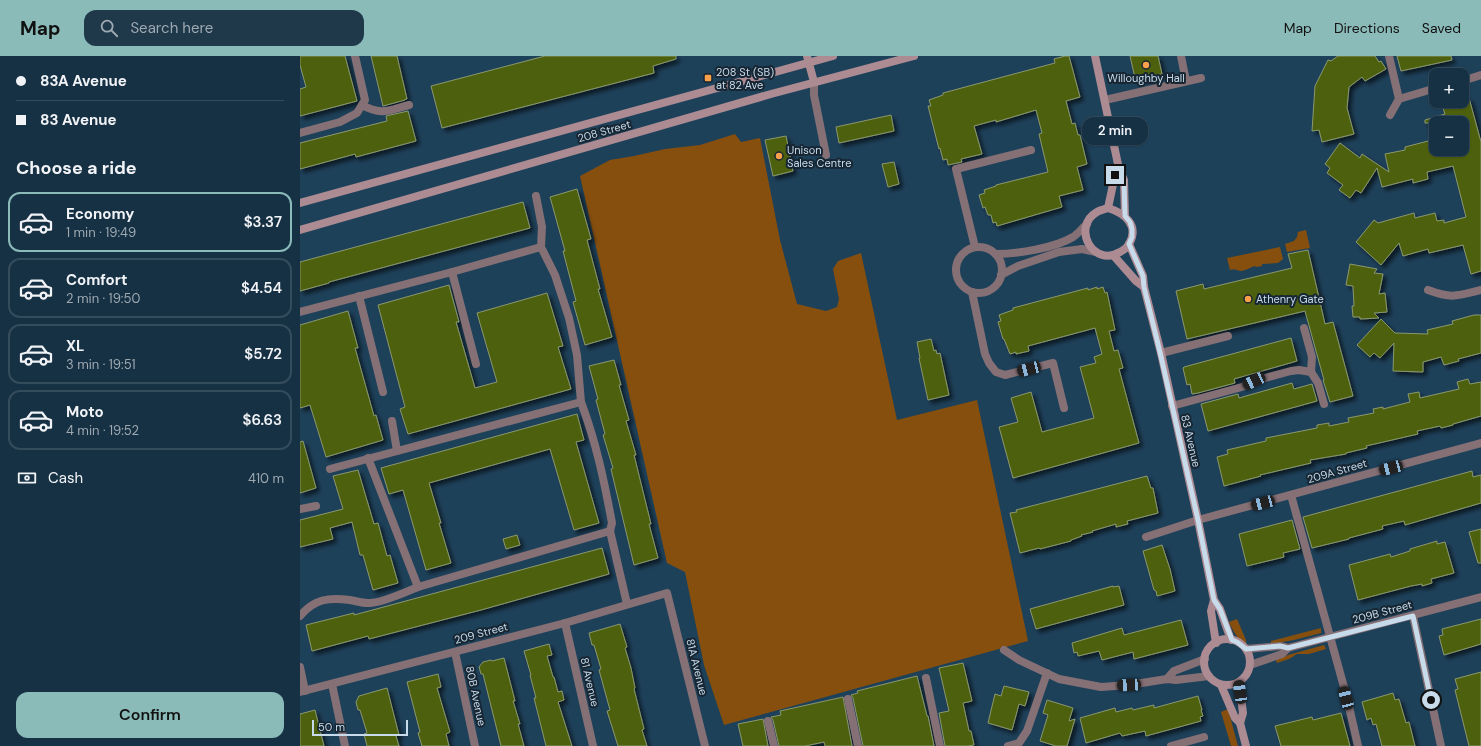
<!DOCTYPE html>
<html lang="en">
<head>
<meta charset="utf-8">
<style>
  :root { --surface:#163144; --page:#1f394b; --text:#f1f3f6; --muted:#9ea9b2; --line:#354c5d; --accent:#8bbbb9 }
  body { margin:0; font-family:"DM Sans",sans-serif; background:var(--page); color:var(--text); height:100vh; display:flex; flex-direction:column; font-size:15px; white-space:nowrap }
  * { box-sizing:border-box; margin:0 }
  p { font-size:13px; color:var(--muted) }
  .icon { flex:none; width:22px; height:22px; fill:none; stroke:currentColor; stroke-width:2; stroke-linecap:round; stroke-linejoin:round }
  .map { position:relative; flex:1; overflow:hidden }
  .drawer { display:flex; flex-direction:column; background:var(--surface); width:300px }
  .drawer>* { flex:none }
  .hud { display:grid; align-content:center; height:88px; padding:0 16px; background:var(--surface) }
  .tools { position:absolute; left:1129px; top:12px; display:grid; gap:8px }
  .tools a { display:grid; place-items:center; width:40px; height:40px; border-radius:8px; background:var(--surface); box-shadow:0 1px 3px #0004,0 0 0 1px var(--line); font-size:20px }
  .scale { position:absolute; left:12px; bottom:10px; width:96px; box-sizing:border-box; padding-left:4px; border:2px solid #c7dbeb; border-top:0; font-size:11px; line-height:14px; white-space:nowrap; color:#c7dbeb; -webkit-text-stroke:3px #172632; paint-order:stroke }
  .end { position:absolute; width:18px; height:18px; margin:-9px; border:5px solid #c7dbeb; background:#111; box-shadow:0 0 0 2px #111 }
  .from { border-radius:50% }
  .bubble { position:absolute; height:28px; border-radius:12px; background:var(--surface); box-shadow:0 1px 3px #0004,0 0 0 1px var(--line); font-size:13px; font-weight:600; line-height:28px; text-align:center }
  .car { position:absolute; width:12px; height:24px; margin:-12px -6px; border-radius:5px; box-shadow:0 0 3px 1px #0007; background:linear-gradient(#222 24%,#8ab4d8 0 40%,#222 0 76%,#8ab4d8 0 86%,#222 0) }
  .hud b { display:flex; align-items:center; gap:14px; height:38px; font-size:15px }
  .hud b+b { border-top:1px solid var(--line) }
  .hud i { width:10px; height:10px; background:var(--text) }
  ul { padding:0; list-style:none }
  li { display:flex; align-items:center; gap:12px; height:60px; margin:0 8px 6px; padding:0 8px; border:2px solid var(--line); border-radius:12px }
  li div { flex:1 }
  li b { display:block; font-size:15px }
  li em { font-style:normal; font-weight:600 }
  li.active { border-color:var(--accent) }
  li>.icon { width:36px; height:36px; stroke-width:1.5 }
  h2 { padding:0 16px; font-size:18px; line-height:48px }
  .pay { display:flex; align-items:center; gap:10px; height:44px; padding:0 16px; font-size:15px }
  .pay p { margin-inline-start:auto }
  .cta { display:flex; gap:8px; margin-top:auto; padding:8px 16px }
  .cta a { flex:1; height:46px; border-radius:12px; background:var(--accent); color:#111; font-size:16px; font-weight:600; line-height:46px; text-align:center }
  header { display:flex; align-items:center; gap:24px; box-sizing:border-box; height:56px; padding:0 20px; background:var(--accent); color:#111 }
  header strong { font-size:19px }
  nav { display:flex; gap:22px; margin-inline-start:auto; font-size:14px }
  .search { width:280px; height:36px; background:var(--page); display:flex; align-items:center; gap:10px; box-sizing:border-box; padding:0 14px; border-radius:12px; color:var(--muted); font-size:15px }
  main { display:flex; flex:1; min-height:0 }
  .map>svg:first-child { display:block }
  .green { fill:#874f0e }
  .building { fill:#4d600c; stroke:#8a986f; filter:url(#shadow) }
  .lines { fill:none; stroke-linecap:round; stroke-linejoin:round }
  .lane { stroke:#857075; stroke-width:8 }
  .street { stroke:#857075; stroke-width:8 }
  .secondary { stroke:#ac8b93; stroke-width:8 }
  .route { stroke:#c7dbeb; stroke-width:5 }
  .poi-dot { fill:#f8a14a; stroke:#172632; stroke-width:1.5 }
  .labels { text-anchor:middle; stroke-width:4; stroke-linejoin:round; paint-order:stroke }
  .poi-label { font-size:11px; fill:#c7dbeb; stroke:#172632; text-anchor:start }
  .street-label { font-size:11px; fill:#c7dbeb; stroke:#172632 }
</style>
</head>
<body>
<header>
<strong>Map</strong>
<div class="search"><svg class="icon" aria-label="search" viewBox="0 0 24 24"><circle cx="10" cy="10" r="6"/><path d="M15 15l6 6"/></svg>Search here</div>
<nav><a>Map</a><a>Directions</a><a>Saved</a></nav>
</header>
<main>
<section class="drawer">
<div class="hud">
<b><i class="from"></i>83A Avenue</b>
<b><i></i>83 Avenue</b>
</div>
<h2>Choose a ride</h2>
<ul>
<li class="active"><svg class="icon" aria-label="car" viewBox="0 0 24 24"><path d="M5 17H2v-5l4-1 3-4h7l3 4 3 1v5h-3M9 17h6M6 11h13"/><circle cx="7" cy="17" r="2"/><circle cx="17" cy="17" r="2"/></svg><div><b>Economy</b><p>1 min · 19:49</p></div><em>$3.37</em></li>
<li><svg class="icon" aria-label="car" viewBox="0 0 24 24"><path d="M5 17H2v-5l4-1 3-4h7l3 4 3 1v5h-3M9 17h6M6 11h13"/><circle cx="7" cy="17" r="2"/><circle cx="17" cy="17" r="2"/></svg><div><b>Comfort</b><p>2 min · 19:50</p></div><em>$4.54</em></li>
<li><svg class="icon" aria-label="car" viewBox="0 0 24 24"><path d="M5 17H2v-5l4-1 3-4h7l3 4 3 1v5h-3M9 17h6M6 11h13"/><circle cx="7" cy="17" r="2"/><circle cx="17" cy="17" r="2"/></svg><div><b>XL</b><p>3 min · 19:51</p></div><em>$5.72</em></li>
<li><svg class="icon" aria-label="car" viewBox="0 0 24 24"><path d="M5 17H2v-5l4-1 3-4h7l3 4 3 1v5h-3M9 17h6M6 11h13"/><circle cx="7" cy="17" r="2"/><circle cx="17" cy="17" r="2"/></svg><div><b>Moto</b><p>4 min · 19:52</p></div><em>$6.63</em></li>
</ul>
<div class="pay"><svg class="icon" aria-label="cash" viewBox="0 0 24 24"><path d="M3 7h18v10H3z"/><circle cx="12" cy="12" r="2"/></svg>Cash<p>410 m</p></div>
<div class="cta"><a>Confirm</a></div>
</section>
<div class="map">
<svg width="1181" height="690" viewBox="0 0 1181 690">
  <defs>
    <filter id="shadow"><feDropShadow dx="3.5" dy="3.5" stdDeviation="2" flood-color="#0009"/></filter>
  </defs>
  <rect width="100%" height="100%" fill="#1e415a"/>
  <g class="green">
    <path d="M435 78 441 86 460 82 480 184 497 248 526 255 537 251 539 243 533 213 538 205 561 197 597 364 677 344 728 585 424 669 404 609 385 516 367 507 280 120 310 104 334 100 365 93 400 89Z"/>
    <path d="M1006 174 1010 192 987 196 985 188 994 185 997 181 998 176Z"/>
    <path d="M980 191 983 203 978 207 962 208V210L956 211 955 210C951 211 945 215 941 215 936 214 935 213 930 214L927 202Z"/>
    <path d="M937 563 946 584V587C937 583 933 575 929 566Z"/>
    <path d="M1021 572V577L994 584 971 588V585Z"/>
    <path d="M1024 589 1026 593 1009 598H997L989 603 977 607 976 604 988 599Z"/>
    <path d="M928 653 938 690H931L921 656Z"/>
  </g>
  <g class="building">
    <path d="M0 0H45L57 45 0 60V33L6 31 0 9Z"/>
    <path d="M71 0H97L107 43H105V44L83 50Z"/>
    <path d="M245 0H376V3L353 10 354 17 142 72 131 30Z"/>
    <path d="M765 0H769L780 41 766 45 772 68 775 67 778 79H780L787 108 777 111 783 134 759 140 762 151 697 170 696 166 693 167 691 159H688L685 151 683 152 679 139 685 137 684 134 696 130V129L748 116 739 78 742 77 736 54 696 66V64L674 70 682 98 661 103 662 106 648 109 647 103 643 104 640 92 639 93 628 50H631L629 44 643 39V37L755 7 754 3Z"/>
    <path d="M830 0H858L862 18 835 22Z"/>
    <path d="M1038 0H1075L1079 6 1081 5 1086 13 1065 25 1062 21 1049 31 1047 52 1054 78 1022 86 1019 74 1012 75 1015 30 1028 4 1031 5Z"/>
    <path d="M1097 0H1151L1152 4 1101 15Z"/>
    <path d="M1169 42 1181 86V215L1171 218 1163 189 1129 197 1128 193 1103 200 1099 187 1081 209 1056 186 1074 164 1078 167 1114 157 1115 162 1135 157 1137 165 1144 164V167L1166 161 1153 110 1127 116 1128 123 1113 127V123L1082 131 1077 112 1061 137 1056 134 1050 142 1039 134 1043 129 1027 117 1030 112 1025 108 1040 87 1060 102 1062 98 1089 116 1085 98 1105 94V91L1136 83V93H1162V67H1125V64L1145 58 1142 49 1162 45V44Z"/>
    <path d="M108 55 116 85 56 101 55 98 0 113V87L87 65 86 60Z"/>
    <path d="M591 59 594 75 539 87 536 71Z"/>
    <path d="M486 80 493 115 473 120 465 84Z"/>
    <path d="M594 106 599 128 588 131 582 108Z"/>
    <path d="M277 133 291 183 287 184 300 233H298L312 281 285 289 273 246 276 245 263 195H265L250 141Z"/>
    <path d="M223 146 230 172 29 226V227L0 235V206Z"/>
    <path d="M1008 194 1025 268 1033 266 1053 340 1030 346 1023 324H1024L1005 255 887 283 876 235 903 228 904 233 992 212 988 198Z"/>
    <path d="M1050 208 1077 213 1074 217 1083 218 1079 238 1085 237 1087 256 1074 257 1079 262 1060 263V261H1053L1052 250H1054L1053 230 1046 229Z"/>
    <path d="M149 229 159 266H156L175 332 197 326 177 257 247 237 263 290 258 291 271 333 108 378 100 353 105 351 78 249Z"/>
    <path d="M797 231V233L803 231 805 237 807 236 815 274 809 275 814 295 818 294 823 312 819 313 839 387 713 422 699 371 718 366 711 342 731 336 742 376 794 362 780 311 796 307 794 301 802 298 795 272 728 290 729 295 716 298V296L710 298 704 283H703L698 266 701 265 699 259 713 254V252L788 232V234Z"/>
    <path d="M48 255 58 292H55L74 360 76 359 83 384 26 401 10 349 0 352V269Z"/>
    <path d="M1174 259H1181V297L1158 303 1159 305 1144 309 1141 301 1123 306V316L1093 315 1094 287 1080 302 1074 297 1070 301 1057 289 1081 263 1095 277 1128 278 1127 274 1153 268 1152 265Z"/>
    <path d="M991 282 997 305 934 323 935 327 898 337 892 338 890 328 887 329 883 312 884 311Z"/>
    <path d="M631 283 634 295 636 294 637 298 640 297 649 339 628 344 619 302H620L617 286Z"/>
    <path d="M314 304 321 329H319L329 364 326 365 336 399H334L351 468H349L358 502 334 509 311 413 313 412 303 379 305 378 296 344 298 343 289 310Z"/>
    <path d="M1168 323 1170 328 1181 326V360L1153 368V369L1141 372 1140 370 1117 375 1118 378 1066 390 1067 392 1046 397V398L1010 404 1011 407 960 419 961 420 924 430 917 401 928 398 927 394 966 385V382L1017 372V369L1029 367V370L1049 366 1048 362 1074 357 1073 353 1083 351V353L1110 346 1108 338 1119 336 1120 342 1159 333 1157 326Z"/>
    <path d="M992 327 994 333 1012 328 1017 345 908 375 901 348 938 338 939 342Z"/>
    <path d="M277 358 284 384 276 386 299 467 274 474 250 393 129 427 141 467H139L151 507 126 514 103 434 89 438 81 412Z"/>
    <path d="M3 385 16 432 0 437V386Z"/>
    <path d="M58 414 74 468 78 467 87 500 90 499 98 527 73 534 63 499H60L52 466 30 472 33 483 0 491V464L43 453 33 420Z"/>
    <path d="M1172 415 1173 421 1181 419V447L1105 469 1104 465 1082 470 1083 473 1049 482V483L1012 492 1003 461Z"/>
    <path d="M847 420 851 432H853L858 457 827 465 828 468 816 471V468L792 475 793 476 781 479 782 480 771 484V485L740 493 739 492 720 497 710 457 717 456 716 454Z"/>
    <path d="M992 464 1000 493 983 497 984 501 947 510 939 478Z"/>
    <path d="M1181 473V507H1178L1169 476Z"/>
    <path d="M217 479 220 489 206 493 203 483Z"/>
    <path d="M1137 485V488L1145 486 1154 517 1131 523 1132 527 1122 530V528L1111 530 1058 544 1049 509 1090 498 1091 501 1110 495V493Z"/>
    <path d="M862 489 870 513 875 535 857 540 856 535 854 534 843 495Z"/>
    <path d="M302 492 309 518 181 554 69 583 68 580 12 595 6 569 54 557V559Z"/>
    <path d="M813 530V531L819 530 824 549 736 573 730 553Z"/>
    <path d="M1181 563V588L1144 599 1139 580 1143 579 1142 573Z"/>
    <path d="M881 564 888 589 834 603 833 596 802 604 799 595 778 600 777 596 774 597 772 587 822 572 824 579Z"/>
    <path d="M320 568 327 591 325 592 331 612 335 632 334 633 344 673 342 674 347 690H318L307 655 310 654 299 614 301 613 294 589H292L289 577Z"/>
    <path d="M249 588 252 599 247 600 253 621H254L258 636 262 635 264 644 258 646 272 690H246L234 642H236L230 619H231L224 595Z"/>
    <path d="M204 602 215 645H213L220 668H218L224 690H201L183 618H181L179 611 183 606 191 604 192 605Z"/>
    <path d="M663 607 672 645 663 647 669 675H671L674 689 668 690H645L639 657 649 655 639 612Z"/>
    <path d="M1181 616V690H1169L1155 634 1158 633 1155 623Z"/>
    <path d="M138 618 141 631 137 632 150 676 146 678 149 690H122L118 677 120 676 107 626Z"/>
    <path d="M617 620 627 660H628L634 690H563L553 642 551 639 558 637 557 635Z"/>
    <path d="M704 630 729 636 725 650 719 648 712 674 688 667 695 638 701 640Z"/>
    <path d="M87 632 99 679 96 680 99 690H67L64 678 67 677 60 654H58L56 646 59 640Z"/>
    <path d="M1093 637 1095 644 1099 643 1106 667 1109 666 1115 690H1082L1076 668 1073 669 1071 662 1067 664 1062 646Z"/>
    <path d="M898 640 902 654H901L903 660 900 661 901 665 846 680 845 675 822 680 820 677 786 687 780 662 815 652 816 656 832 652 833 654 854 649V652Z"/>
    <path d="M543 641 552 690H525L524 686 505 690H479L473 664 471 661 481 659 480 655Z"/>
    <path d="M747 644 773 652 769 665 775 663 767 690H756L740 685 748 659 743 657Z"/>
    <path d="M15 654 24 690H0V658Z"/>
    <path d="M1041 657 1050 690H981L975 670 1012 661 1013 664Z"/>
    <path d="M463 663 468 690H443L438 668Z"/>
  </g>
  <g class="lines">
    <g class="lane">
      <path d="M881 0 886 25"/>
      <path d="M1089 0 1099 43"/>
      <path d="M514 26V39L526 99"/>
      <path d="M805 44 901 22"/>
      <path d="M62 49C82 60 89 54 109 49"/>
      <path d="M0 77 40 66 57 57 65 44 55 0"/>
      <path d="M236 140 242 171 241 191 255 219 269 262 277 299 281 346"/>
      <path d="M675 191 656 113 731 94"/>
      <path d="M152 216 176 308"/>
      <path d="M672 236 685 298 689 307 696 316 705 319 753 307 764 352"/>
      <path d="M59 240 83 336"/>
      <path d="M0 256 152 216 241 191"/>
      <path d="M1004 272 1012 301 1011 316 1018 327 1024 348"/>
      <path d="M861 297 928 280"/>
      <path d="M872 350 942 331 954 325 991 315 999 314 1011 316"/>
      <path d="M92 365 97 395"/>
      <path d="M68 402 118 531"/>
      <path d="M30 413 281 346C296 386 304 424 312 467L310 475 327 548"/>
      <path d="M991 439 1047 642 1058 690"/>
      <path d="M0 453 16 450"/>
      <path d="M846 481 898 464"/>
      <path d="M0 560C14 543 29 541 50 544 56 545 62 547 68 547 80 548 106 536 118 531L310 475"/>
      <path d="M0 611 5 635"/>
      <path d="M626 622 640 690"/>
      <path d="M548 643 558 690"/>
      <path d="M468 665 474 690"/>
      <path d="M708 690 719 687 727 675 747 617"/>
      <path d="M871 690 904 681"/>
    </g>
    <g class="street">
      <path d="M1162 25 1181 19"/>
      <path d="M1090 59 1099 43 1136 32"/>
      <circle cx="679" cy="214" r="23"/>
      <path d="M696 198C717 198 755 192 773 181 778 178 782 172 787 168"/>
      <path d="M701 219 718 210 759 196 782 193 796 196"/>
      <path d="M1128 234C1152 243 1157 240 1181 234"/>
      <path d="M898 464 1181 387"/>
      <path d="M1113 560 1141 690"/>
      <path d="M265 567 293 690"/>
      <path d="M946 593 980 590 988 592"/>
      <path d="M704 594 719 604 759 623 801 631 829 629 867 623 876 624 909 620"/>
      <path d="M155 596 175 690"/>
      <path d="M950 609 982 598 988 592 1181 541"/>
      <path d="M867 623 874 615 905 603"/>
      <path d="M32 628 45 690"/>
      <path d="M0 636 265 567 367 537 405 690"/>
    </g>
    <g class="secondary">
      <path d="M507 0 514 26"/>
      <path d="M795 0 819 113 824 124 825 160"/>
      <path d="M0 147 533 0"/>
      <path d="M808 152C824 157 840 169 829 188 827 192 824 194 820 196 793 212 771 171 797 156 800 154 805 153 808 152Z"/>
      <path d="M808 152 815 119 819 113"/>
      <path d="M0 174 471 38 614 0"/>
      <path d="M829 188 843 220 844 231 861 297 898 464 914 544 920 553 931 584"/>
      <path d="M814 200 836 225 844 231"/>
      <path d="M914 544 911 555 916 587"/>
      <circle cx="927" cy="606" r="23"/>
      <path d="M939 626 943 657 940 667 946 690"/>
      <path d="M921 629 935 662 940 667"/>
    </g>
  </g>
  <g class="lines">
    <path class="route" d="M815 119 819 113 824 124 825 160 830 166 832 173V181L829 188 843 220 844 231 860 296 898 464 914 544 920 553 932 584 937 586 946 593 980 590 988 592 1113 560 1131 644"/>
  </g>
  <g class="poi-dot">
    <circle cx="846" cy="9" r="4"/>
    <rect x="404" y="18" width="8" height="8" rx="2"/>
    <circle cx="479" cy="100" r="4"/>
    <circle cx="948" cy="243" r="4"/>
  </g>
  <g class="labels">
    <g class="poi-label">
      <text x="416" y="20">208 St (SB)<tspan x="416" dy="13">at 82 Ave</tspan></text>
      <text x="846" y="26" text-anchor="middle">Willoughby Hall</text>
      <text x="487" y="98">Unison<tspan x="487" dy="13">Sales Centre</tspan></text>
      <text x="956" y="247">Athenry Gate</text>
    </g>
    <g class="street-label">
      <text transform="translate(304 75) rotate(-16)" y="4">208 Street</text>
      <text transform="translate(891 385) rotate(77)" y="4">83 Avenue</text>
      <text transform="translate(1037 415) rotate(-16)" y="4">209A Street</text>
      <text transform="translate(1082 556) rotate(-15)" y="4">209B Street</text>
      <text transform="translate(181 577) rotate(-15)" y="4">209 Street</text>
      <text transform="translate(397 611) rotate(76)" y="4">81A Avenue</text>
      <text transform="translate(290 626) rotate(77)" y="4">81 Avenue</text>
      <text transform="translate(176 640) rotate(78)" y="4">80B Avenue</text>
    </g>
  </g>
</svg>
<div class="tools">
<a>+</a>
<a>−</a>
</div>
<div class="scale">50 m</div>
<i class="end from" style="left:1131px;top:644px"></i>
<i class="end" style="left:815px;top:119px"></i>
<div class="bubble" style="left:782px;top:61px;width:66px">2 min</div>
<i class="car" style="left:729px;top:313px;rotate:256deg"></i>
<i class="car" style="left:954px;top:325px;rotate:245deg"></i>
<i class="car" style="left:1091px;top:412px;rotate:255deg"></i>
<i class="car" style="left:963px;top:447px;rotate:255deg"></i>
<i class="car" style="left:829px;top:629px;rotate:267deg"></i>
<i class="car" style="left:940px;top:636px;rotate:352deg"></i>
<i class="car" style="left:1046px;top:642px;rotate:345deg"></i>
</div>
</main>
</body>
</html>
